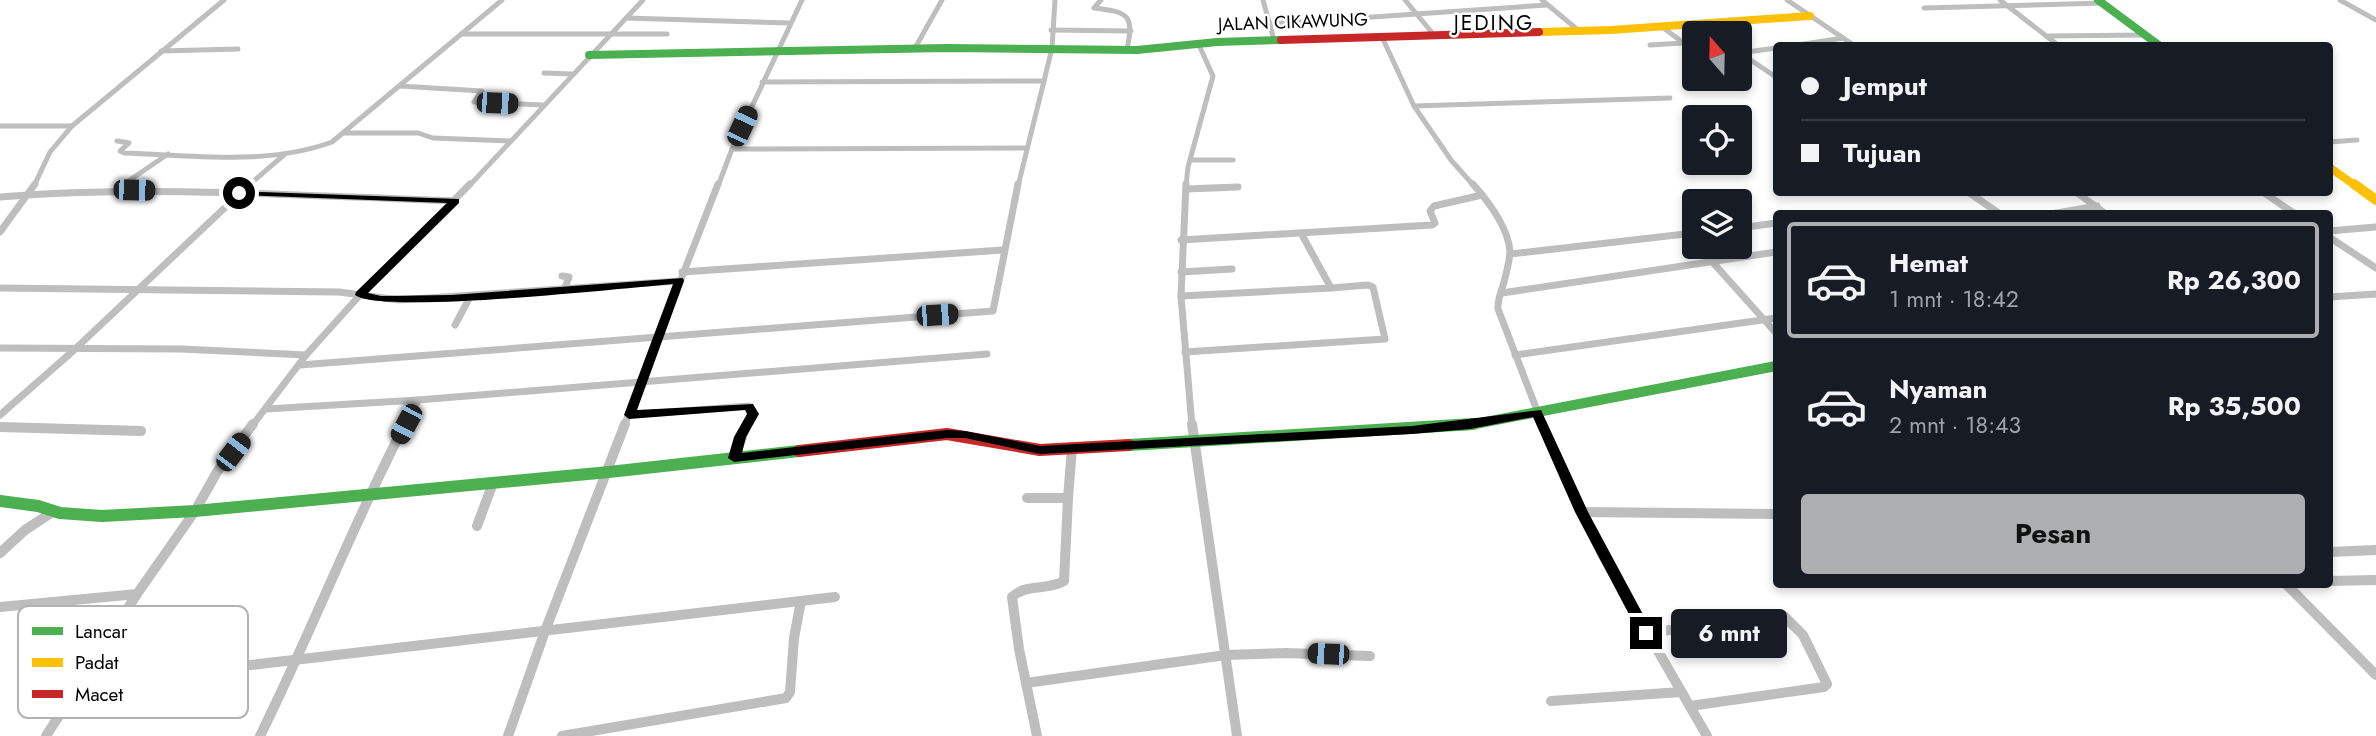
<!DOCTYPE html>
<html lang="id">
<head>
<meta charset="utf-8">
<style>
  :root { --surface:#171b24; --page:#20242c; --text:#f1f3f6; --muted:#9ea1a6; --line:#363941; --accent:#adaeaf }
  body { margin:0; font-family:Jost,sans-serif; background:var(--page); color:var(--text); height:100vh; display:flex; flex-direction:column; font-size:26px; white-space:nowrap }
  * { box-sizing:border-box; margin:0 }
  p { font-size:23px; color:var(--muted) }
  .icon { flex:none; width:38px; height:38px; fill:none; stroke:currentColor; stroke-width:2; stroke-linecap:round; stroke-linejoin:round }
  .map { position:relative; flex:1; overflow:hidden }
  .sheet { position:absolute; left:1773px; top:210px; width:560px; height:378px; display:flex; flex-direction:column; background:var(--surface); border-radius:7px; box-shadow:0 4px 10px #0003 }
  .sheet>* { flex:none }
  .banner { position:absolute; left:1773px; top:42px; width:560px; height:154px; border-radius:7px; box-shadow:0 4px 10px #0003; display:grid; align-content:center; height:154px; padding:0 28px; background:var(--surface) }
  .needle { width:46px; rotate:340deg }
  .buttons { position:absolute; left:1682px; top:21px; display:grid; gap:14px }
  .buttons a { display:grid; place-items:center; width:70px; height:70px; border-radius:7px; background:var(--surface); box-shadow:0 4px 10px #0003; font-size:35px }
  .end { position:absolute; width:32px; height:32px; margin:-16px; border:9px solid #000; background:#fff; box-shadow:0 0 0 4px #fff }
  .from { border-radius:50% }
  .bubble { position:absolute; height:49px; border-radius:7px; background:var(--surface); box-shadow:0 4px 10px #0003; font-size:23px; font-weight:700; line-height:49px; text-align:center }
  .car { position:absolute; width:21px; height:42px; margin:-21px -10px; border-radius:9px; box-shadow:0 0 5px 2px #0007; background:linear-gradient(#222 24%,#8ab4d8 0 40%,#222 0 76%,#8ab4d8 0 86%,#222 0) }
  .banner b { display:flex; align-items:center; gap:24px; height:66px; font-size:26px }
  .banner b+b { border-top:2px solid var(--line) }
  .banner i { width:18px; height:18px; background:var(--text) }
  ul { padding:12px 0 0; list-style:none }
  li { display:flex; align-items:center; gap:21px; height:116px; margin:0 14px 10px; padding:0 14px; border:4px solid transparent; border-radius:7px }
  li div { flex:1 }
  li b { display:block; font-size:26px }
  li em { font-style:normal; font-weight:700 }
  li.active { border-color:var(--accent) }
  li>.icon { width:63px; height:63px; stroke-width:1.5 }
  .cta { display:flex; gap:14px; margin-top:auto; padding:14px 28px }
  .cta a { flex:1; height:80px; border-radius:7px; background:var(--accent); color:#111; font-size:28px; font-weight:700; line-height:80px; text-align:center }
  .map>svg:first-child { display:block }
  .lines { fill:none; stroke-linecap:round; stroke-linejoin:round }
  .street-far2 { stroke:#bebebe; stroke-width:5 }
  .street-far1 { stroke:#bebebe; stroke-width:7 }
  .street { stroke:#bebebe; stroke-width:10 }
  .fast-far2 { stroke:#4caf50; stroke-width:8 }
  .fast-far1 { stroke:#4caf50; stroke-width:10 }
  .fast { stroke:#4caf50; stroke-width:12 }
  .slow-far1 { stroke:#ffc107; stroke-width:8 }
  .slow { stroke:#ffc107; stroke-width:10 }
  .jam-far1 { stroke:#c62828; stroke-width:8 }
  .jam { stroke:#c62828; stroke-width:12 }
  .route { fill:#000 }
  .labels { text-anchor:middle; stroke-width:5; stroke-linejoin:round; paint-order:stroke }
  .far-street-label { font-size:18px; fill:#000; stroke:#fff }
  .far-quarter-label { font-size:21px; letter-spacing:2px; fill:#000; stroke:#fff }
  .key { fill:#fff; stroke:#b2b2b2; stroke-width:2 }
  .key-label { font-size:19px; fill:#000 }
</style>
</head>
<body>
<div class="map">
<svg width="2376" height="736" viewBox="0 0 2376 736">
  <rect width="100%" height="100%" fill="#fff"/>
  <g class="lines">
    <g class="street-far2">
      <path d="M1101 0 1094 8C1127 12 1135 14 1127 49"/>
      <path d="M1263 0 1274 40"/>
      <path d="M1405 0 1434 35"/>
      <path d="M1542 0 1578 30"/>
      <path d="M1787 0 1855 46"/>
      <path d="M2000 0 2059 46"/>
      <path d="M2340 0 2376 20"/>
      <path d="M1924 8 2104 3"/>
      <path d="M626 18 789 23"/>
      <path d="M1270 24 1547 5"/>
      <path d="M1692 24 1707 33"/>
      <path d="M1661 26 1694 51"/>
      <path d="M1051 30 1131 31"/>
      <path d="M461 34H667"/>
      <path d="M2046 36 2146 35"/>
      <path d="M1382 37 1414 106 1451 160 1474 186"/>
      <path d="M1650 45 1683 43"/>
      <path d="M1792 46 1843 38"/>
      <path d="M915 48 942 0"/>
      <path d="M161 51 238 49"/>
      <path d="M1740 53 1776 77"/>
      <path d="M1740 53 1776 48"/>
      <path d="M544 73 571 74"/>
      <path d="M762 82 1044 81 1052 48 1055 0"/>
      <path d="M400 86 482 91 474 102 543 105"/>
      <path d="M1414 106 1670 98"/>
      <path d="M0 126H72"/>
      <path d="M344 133H418L433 138 510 141"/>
      <path d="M117 141 129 143 120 151 124 153C192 155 267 166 332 142L502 0"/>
      <path d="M2329 142 2357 140"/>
      <path d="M732 149 1025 148"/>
      <path d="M1191 160H1233"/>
      <path d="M34 186 50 152 72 126 224 0"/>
      <path d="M121 186 168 154"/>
      <path d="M248 186 285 154"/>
      <path d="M469 186 643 0"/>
      <path d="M718 186 732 149 802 0"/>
      <path d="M1018 186 1044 81"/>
      <path d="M1186 186 1188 167 1213 76 1198 43"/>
    </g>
    <g class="street-far1">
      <path d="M1186 184 1181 296 1192 426"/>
      <path d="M1473 184C1488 201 1508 228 1510 251 1510 260 1507 269 1505 278 1503 288 1497 299 1498 309L1543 426"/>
      <path d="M1186 189 1238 187"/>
      <path d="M116 190 124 184"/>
      <path d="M1968 192 2000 214"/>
      <path d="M2076 192 2106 214"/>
      <path d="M2263 192 2295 214"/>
      <path d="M0 197C152 185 303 196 455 201"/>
      <path d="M2051 214 2097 206"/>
      <path d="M1740 228 1776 223"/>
      <path d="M2329 231 2376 227"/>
      <path d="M0 232 35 184"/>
      <path d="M2329 237 2376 268"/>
      <path d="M1181 240 1432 225 1435 223 1430 211 1434 206 1482 195"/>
      <path d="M1699 247 1776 333"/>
      <path d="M1510 254 1694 233"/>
      <path d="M682 272 1003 250"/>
      <path d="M1181 272 1232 269"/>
      <path d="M562 276 569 277 564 290"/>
      <path d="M0 288 339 292 399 300 679 281"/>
      <path d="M1502 293 1776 252"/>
      <path d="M1181 296 1331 288 1301 233"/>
      <path d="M2329 297 2376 294"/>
      <path d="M455 325 470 297"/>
      <path d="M0 348 181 349 306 355"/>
      <path d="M1185 352 1385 339 1373 287 1368 285 1331 288"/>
      <path d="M1515 355 1776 318"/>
      <path d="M300 365 993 311 1018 184"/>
      <path d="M266 409 418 400 987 354"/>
      <path d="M0 415 73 351 250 184"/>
      <path d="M629 415 749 406 753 414 746 426"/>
      <path d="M252 426 306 355 360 295 470 184"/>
      <path d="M404 426 418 400"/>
      <path d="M624 426 718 184"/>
    </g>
    <g class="street">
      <path d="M1192 424 1237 736"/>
      <path d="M1542 424 1602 554 1707 736"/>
      <path d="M0 427 141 431"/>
      <path d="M734 458 747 424"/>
      <path d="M1027 498H1068L1072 448"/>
      <path d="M1581 512 1776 514"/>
      <path d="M477 526 493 483"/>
      <path d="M2329 552 2376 550"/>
      <path d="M0 553 25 530 54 511"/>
      <path d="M2329 581 2376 580"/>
      <path d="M2286 584 2376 675"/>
      <path d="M0 607 137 594"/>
      <path d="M1646 633 1784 616 1803 635 1827 684 1824 687 1690 706"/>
      <path d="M1026 683 1226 655 1286 653 1370 656"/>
      <path d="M79 685 835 597"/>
      <path d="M1551 701 1681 692"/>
      <path d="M46 736 137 594 195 511 217 472 253 424"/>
      <path d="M260 736C311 633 352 526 405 424"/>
      <path d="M508 736 545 631 625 424"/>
      <path d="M562 736 786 698 790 692 794 638 801 601"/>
      <path d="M1037 736 1019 649 1012 597C1026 583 1048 591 1064 581L1068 498"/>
    </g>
    <g class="fast-far2">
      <path d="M2098 0 2160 46"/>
      <path d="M589 55 946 48 1137 50 1217 42 1281 40"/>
    </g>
    <path class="fast-far1" d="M1450 426 1470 425 1776 366"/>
    <g class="fast">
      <path d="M1129 445 1473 424"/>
      <path d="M0 501 38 506 60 513 102 516 195 511 609 472 799 451"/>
    </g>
    <g class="slow-far1">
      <path d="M1539 32 1611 30 1810 16"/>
      <path d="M2329 167 2356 186"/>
    </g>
    <path class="slow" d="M2354 184 2376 200"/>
    <path class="jam-far1" d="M1281 40 1539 32"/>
    <path class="jam" d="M799 451 947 434 1040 450 1129 445"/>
  </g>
  <path class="route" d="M235 191 459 199V203L368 293 381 296 451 295 683 278 684 281 637 410 753 404 759 414 746 437 742 453 947 430 965 431 1040 446 1412 426 1541 410 1588 512 1653 633 1646 638 1641 637 1575 512 1533 417 1470 429 1412 434 1040 454 965 438H947L734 462 728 458 734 437 747 414 745 410 629 419 624 415 673 284C623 288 383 315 355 295L356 292 447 203 239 195H235Z"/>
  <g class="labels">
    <g class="far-street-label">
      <text transform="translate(1293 22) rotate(-2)" y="6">JALAN CIKAWUNG</text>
    </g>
    <g class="far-quarter-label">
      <text x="1494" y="30">JEDING</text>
    </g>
  </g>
  <rect x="18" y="606" width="230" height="112" rx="10" class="key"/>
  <rect x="32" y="627" width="31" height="8" fill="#4caf50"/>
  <rect x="32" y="658" width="31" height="9" fill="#ffc107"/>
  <rect x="32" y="690" width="31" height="8" fill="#c62828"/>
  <g class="key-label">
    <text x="75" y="638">Lancar</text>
    <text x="75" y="669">Padat</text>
    <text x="75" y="701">Macet</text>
  </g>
</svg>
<div class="buttons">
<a><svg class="needle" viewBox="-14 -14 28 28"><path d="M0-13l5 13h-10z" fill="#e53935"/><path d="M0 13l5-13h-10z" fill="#9ea1a6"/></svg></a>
<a><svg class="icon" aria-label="locate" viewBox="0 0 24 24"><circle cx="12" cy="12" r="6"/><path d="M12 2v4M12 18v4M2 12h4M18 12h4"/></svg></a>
<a><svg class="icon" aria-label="layers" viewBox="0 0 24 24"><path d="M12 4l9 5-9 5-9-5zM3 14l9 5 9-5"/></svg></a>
</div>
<i class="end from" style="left:239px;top:193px"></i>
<i class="end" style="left:1646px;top:633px"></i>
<div class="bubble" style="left:1671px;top:609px;width:116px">6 mnt</div>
<i class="car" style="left:497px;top:103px;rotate:92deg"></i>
<i class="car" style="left:742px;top:126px;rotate:25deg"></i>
<i class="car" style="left:134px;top:190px;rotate:91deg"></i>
<i class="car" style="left:937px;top:315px;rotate:86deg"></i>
<i class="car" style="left:406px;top:424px;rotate:208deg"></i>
<i class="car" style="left:233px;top:452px;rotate:37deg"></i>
<i class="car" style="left:1328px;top:654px;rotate:272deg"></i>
<div class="banner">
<b><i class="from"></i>Jemput</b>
<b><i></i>Tujuan</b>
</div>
<section class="sheet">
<ul>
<li class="active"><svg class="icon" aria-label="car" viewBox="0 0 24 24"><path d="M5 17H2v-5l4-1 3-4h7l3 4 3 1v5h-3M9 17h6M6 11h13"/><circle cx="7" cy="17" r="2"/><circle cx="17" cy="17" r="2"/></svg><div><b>Hemat</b><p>1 mnt · 18:42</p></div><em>Rp 26,300</em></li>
<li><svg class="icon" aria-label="car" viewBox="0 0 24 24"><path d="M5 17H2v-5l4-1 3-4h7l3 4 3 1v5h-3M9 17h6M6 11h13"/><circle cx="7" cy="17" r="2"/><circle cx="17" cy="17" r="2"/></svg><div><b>Nyaman</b><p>2 mnt · 18:43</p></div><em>Rp 35,500</em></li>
</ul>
<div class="cta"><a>Pesan</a></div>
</section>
</div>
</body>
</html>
